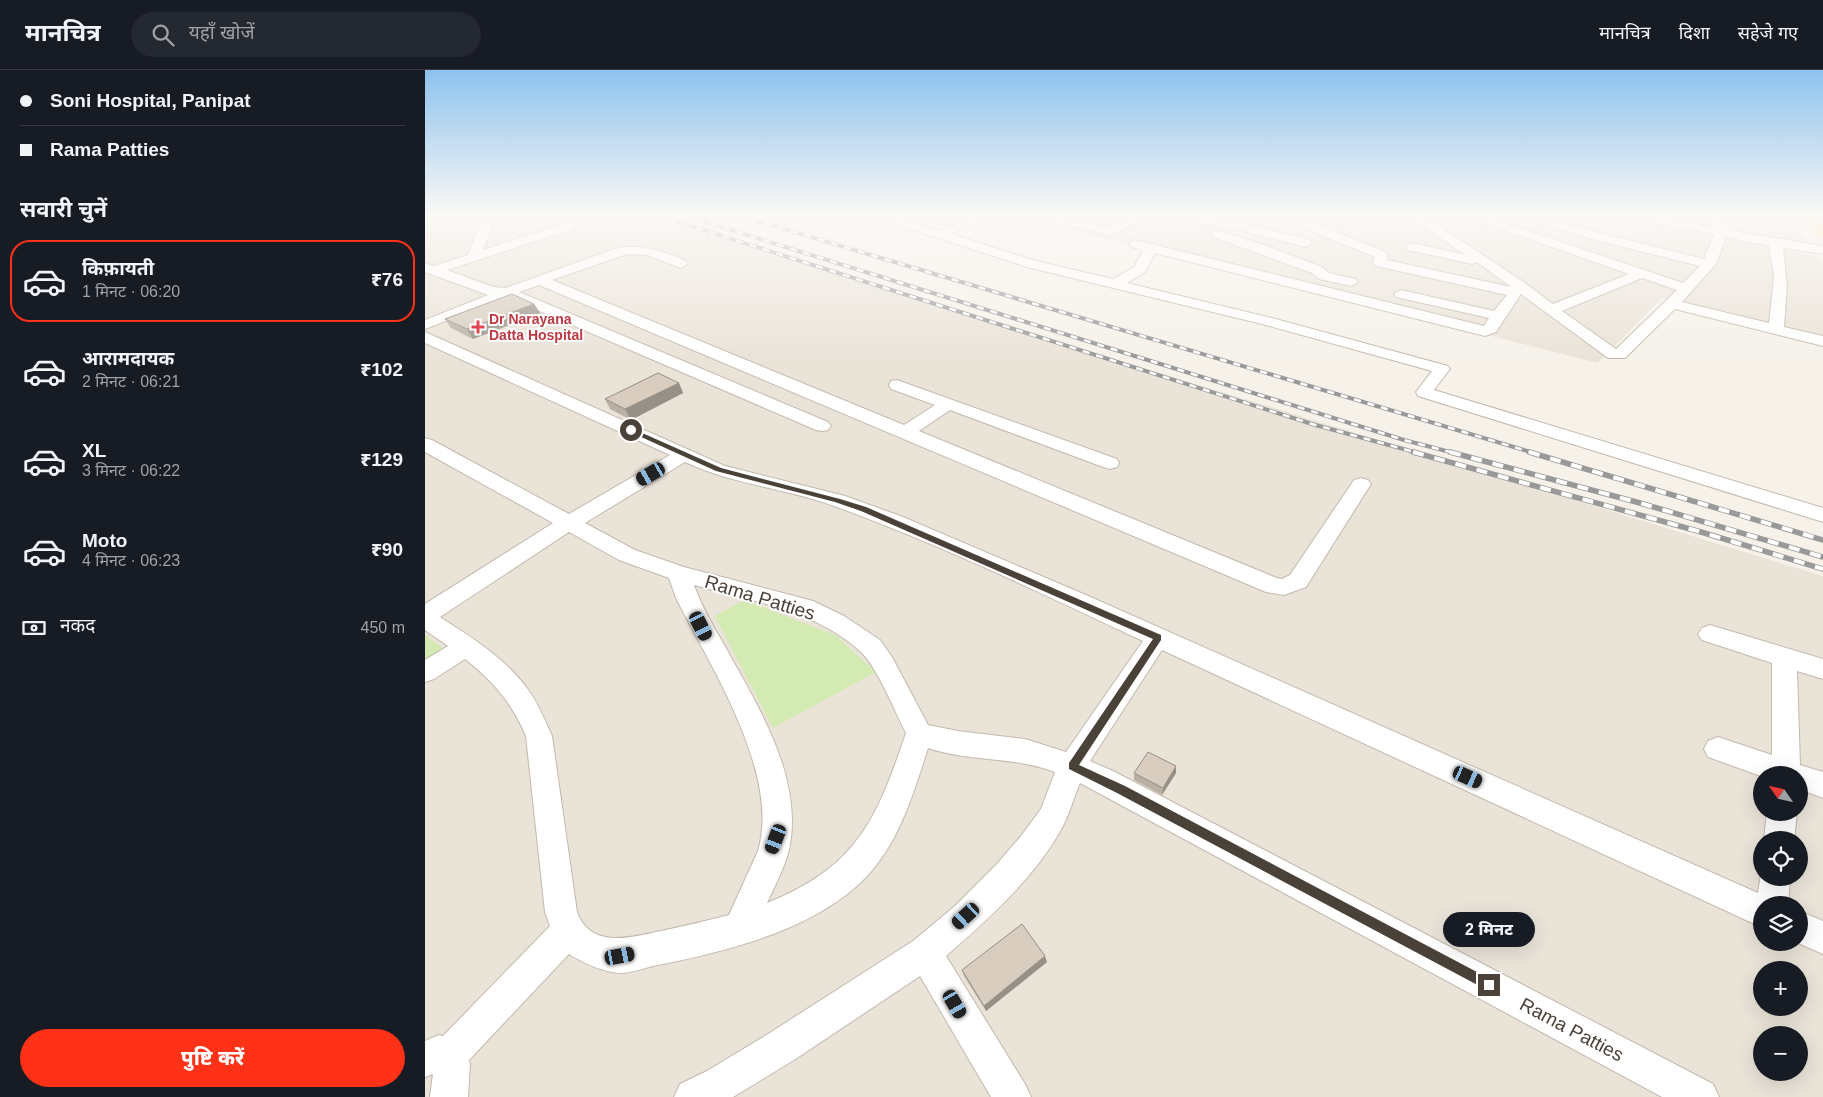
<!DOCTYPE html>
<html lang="hi">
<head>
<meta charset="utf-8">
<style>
  :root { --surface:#171b24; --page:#242831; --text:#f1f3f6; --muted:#9ea1a6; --line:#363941; --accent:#ff3218 }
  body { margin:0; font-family:Helvetica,"Noto Sans Devanagari",sans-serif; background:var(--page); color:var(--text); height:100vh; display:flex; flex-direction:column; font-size:19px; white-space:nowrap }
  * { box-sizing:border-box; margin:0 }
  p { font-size:16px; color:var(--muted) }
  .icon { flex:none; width:28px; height:28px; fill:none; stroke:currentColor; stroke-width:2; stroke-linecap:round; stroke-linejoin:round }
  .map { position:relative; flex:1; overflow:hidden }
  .details { display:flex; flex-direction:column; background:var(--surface); width:425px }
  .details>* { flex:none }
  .hud { display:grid; align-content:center; height:110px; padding:0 20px; background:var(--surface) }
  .needle { width:32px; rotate:304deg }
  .buttons { position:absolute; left:1328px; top:696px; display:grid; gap:10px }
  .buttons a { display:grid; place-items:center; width:55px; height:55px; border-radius:50%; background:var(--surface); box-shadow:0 5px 20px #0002; font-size:25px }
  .end { position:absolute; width:22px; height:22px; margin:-11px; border:6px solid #4a4238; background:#fff; box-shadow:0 0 0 2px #fff }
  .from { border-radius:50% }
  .bubble { position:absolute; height:35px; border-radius:18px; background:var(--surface); box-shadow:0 5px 20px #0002; font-size:16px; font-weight:800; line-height:35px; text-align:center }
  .car { position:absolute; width:15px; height:30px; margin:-15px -8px; border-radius:6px; box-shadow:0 0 4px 1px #0007; background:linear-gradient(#222 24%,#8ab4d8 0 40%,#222 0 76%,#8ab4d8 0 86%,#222 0) }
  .hud b { display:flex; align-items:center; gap:18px; height:48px; font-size:19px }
  .hud b+b { border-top:1px solid var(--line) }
  .hud i { width:12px; height:12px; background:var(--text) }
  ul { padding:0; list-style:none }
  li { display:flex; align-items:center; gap:15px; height:82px; margin:0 10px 8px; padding:0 10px; border:2px solid transparent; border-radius:20px }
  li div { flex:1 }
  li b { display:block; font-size:19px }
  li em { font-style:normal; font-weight:800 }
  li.current { border-color:var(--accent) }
  li>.icon { width:45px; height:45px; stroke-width:1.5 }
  h2 { padding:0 20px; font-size:22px; line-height:60px }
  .pay { display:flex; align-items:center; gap:12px; height:55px; padding:0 20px; font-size:19px }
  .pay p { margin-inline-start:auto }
  .action { display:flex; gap:10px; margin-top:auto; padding:10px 20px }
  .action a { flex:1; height:58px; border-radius:30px; background:var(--accent); color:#fff; font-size:20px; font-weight:800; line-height:58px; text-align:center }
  header { display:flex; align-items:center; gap:30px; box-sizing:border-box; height:70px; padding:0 25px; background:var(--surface); border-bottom:1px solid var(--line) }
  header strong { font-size:24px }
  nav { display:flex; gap:28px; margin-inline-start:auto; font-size:18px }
  .search { width:350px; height:45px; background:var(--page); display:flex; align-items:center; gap:12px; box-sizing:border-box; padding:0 18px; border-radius:28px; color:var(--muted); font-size:19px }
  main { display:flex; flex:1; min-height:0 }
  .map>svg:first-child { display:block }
  .residential { fill:#eae3d8; fill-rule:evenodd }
  .green { fill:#d3ebb2 }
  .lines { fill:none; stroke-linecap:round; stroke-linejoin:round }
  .minor-casing { stroke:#c2b9ac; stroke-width:2 }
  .major-casing { stroke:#e9bd65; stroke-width:1 }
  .path { stroke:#c4b59d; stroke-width:2; stroke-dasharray:1 1; stroke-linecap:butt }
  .minor { fill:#fff; fill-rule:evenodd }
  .major { fill:#ffdf9a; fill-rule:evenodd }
  .rail-far1-casing { stroke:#999; stroke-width:4 }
  .rail-casing { stroke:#999; stroke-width:5.5 }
  .rail-far1 { stroke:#fff; stroke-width:2.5; stroke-dasharray:7; stroke-linecap:butt }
  .rail { stroke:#fff; stroke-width:4; stroke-dasharray:11; stroke-linecap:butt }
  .path-bridge { stroke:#c4b59d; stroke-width:2; stroke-dasharray:1 1; stroke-linecap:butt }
  .wall { fill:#bab0a4 }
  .shaded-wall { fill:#979086 }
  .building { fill:#d8cdbf; stroke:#979086 }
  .route { fill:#4a4238 }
  .health-dot { fill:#e0444e; stroke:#fff; stroke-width:2 }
  .labels { text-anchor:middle; stroke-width:4; stroke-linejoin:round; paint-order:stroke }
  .far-health-label { font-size:14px; font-weight:bold; fill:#be3a42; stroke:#fff; text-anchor:start }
  .near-street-label { font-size:19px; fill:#4a4238; stroke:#fff }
</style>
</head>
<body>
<header>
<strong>मानचित्र</strong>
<div class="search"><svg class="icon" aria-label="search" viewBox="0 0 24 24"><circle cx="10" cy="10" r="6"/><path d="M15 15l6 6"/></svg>यहाँ खोजें</div>
<nav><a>मानचित्र</a><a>दिशा</a><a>सहेजे गए</a></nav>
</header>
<main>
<section class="details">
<div class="hud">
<b><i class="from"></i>Soni Hospital, Panipat</b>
<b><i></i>Rama Patties</b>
</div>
<h2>सवारी चुनें</h2>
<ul>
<li class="current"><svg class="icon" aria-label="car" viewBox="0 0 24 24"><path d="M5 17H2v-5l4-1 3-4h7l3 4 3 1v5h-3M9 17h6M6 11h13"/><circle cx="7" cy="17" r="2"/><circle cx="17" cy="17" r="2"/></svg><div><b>किफ़ायती</b><p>1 मिनट · 06:20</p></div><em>₹76</em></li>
<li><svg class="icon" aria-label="car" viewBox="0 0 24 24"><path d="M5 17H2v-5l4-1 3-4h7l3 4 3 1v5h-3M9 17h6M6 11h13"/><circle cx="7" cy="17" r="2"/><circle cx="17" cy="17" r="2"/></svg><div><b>आरामदायक</b><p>2 मिनट · 06:21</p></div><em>₹102</em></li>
<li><svg class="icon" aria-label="car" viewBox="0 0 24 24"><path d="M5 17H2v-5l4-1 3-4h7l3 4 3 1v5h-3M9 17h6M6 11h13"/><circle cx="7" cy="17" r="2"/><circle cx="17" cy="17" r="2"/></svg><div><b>XL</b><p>3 मिनट · 06:22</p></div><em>₹129</em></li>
<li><svg class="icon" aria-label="car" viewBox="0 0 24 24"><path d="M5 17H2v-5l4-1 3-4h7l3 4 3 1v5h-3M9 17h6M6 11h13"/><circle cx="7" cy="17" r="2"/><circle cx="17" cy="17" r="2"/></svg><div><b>Moto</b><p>4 मिनट · 06:23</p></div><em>₹90</em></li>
</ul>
<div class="pay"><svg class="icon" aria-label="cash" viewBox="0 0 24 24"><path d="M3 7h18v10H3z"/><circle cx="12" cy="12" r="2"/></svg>नकद<p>450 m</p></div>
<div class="action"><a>पुष्टि करें</a></div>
</section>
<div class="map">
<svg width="1398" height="1027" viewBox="0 0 1398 1027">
  <rect width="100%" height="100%" fill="#f6f2ea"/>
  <g class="residential">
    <path d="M0 145H218L1398 506V1027H0ZM1336 705H1374V742H1336ZM1336 770H1374V808H1336ZM1336 835H1374V872H1336ZM1336 900H1374V938H1336ZM1336 965H1374V1002H1336Z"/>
    <path d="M586 145H1184L1390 186 1398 192V267L1237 228 1173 293Z"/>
    <path d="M1221 145H1359L1384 174Z"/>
  </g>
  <g class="green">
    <path d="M319 530 410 565 451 602 348 658 290 546Z"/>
    <path d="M0 565 19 579 0 590Z"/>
  </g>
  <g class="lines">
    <g class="minor-casing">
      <g id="minor">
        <path d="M0 145H18L16 147 0 153Z"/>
        <path d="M59 145H71L58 180 140 153H148L150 156 148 159 22 200 68 217 81 218 192 178C217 174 238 181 261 191L263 194 256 198 222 185 202 184 127 210 479 355 510 335 466 319 464 315 466 311 472 310 692 389 694 393 692 397 685 399 678 397 525 340 494 361 852 508 857 509 865 505 929 410 936 408 943 410 946 414 881 517 859 525 841 522 114 215 94 222 403 352 406 356 403 360 397 361 391 360 82 227 0 259V250L63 225 0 202V193L9 196 43 185Z"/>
        <path d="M446 145H464L514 161 549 145H564L562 147 526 164 611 191 688 209 709 197 718 180 706 177 704 174 710 170 1059 256 1064 248 971 227 969 224 976 220 1069 241 1082 225 951 196 947 192 950 187 876 157 874 154 876 151H884L961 182 963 187 962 190 1086 217 1052 192 1047 194 983 180 981 177 987 173 1041 185 980 145H994L1017 158 1100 213 1128 234 1204 204 1041 147 1039 145H1056L1258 213 1275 196 1174 171 1093 147 1091 145H1109L1182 165 1279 189 1289 164 1211 149 1205 145H1228L1290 157 1286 145H1298L1303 160 1398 176V184L1358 178 1362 216 1359 257 1398 266V276L1250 239 1200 288H1183L1096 224 1071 262 1060 266 730 183 720 202 702 213 847 248 1023 296 1025 299 1009 320 1398 438V452L993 326 991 322 1007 301 837 254 602 197 448 147ZM1301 167 1344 176 1349 206 1344 253 1257 232 1291 194ZM1217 208 1252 220 1191 279 1137 241Z"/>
        <path d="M604 145H625L683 157 707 145H721L693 163 683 165 606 147Z"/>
        <path d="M735 145C787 142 836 158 885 170L887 173 881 177 802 157 741 149Z"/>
        <path d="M792 160 839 175 897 197 904 203 931 209 933 212 926 216 894 209 887 203 788 167 786 164 788 161Z"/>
        <path d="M0 262 300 396 420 426 478 447 661 525 1333 823 1336 804V808H1365L1363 835H1336V857L737 580 665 691 688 701 1288 1014 1294 1027H1237L655 713C649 727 645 742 638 756 611 807 564 848 521 886L600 1014 606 1027H566L495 906 369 990 308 1027H249L255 1014 282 1001 343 964 488 871 530 836 572 794 596 766 616 739 630 702C588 686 544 692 503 678 489 722 474 773 441 807 391 859 306 880 238 894 224 896 211 902 197 903 180 903 158 893 144 884L44 990 45 995 43 1027H5L8 1004 0 1007V971L14 965 18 966 125 856 120 842 101 666C86 632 69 612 40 589L9 609 0 612V590L23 576 0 560V534L128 453 0 382V368L7 370 144 444 245 385 0 273ZM260 392C309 415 360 418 409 436 514 474 616 523 718 571L641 682 600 669 533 661 503 655 467 587 455 570 419 546 388 531 259 497 210 480 160 453ZM144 462 194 490 244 508 251 528C285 596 356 704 333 781L304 845C281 851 259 856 236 861 208 867 166 880 152 842L127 666C120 651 114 635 104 621 82 589 47 568 15 547ZM269 515C326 531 392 540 437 583 453 599 470 642 481 663 452 749 432 797 342 833 351 813 364 790 366 768 374 699 330 631 298 573 287 554 276 535 269 515Z"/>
        <path d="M1285 555 1398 589V609L1372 601 1375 695 1398 702V728L1374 719V705L1336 706 1283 687 1279 679 1283 671 1293 667 1347 685V593L1277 570 1273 564 1277 558Z"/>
        <path d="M1342 742H1372L1369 770H1339Z"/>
        <path d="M1374 841 1398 851V884L1371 872H1374Z"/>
      </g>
    </g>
    <g class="major-casing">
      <path id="major" d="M1375 145H1390L1398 154V168L1393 166Z"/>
    </g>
    <g class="path">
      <path d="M291 145 311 151"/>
      <path d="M262 152 287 160"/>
      <path d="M304 153 318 148"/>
      <path d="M285 161 294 157"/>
    </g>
    <use href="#minor" class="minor"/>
    <use href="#major" class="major"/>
    <g class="rail-far1-casing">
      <g id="rail-far1">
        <path d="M231 145 887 354 993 383"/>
        <path d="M258 145 979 370 1029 383"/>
        <path d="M312 145 1109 383"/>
      </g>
    </g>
    <g class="rail-casing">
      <g id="rail">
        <path d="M988 382 1276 462 1398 499"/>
        <path d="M1025 382 1215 433 1398 487"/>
        <path d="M1104 382 1398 470"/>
      </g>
    </g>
    <use href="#rail-far1" class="rail-far1"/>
    <use href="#rail" class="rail"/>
    <path class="path-bridge" d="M262 152 282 145"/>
  </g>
  <g class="wall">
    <path d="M109 234 115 243 48 269 26 258 20 249Z"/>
    <path d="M254 313 258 323 206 350 185 339 180 329Z"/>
    <path d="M709 703H751L737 725 709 710Z"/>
    <path d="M622 892 561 941 539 906 537 900Z"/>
  </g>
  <g class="shaded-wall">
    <path d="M109 234 115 243 48 269 42 259Z"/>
    <path d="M254 313 258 323 206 350 200 339Z"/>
    <path d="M751 696V703L737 725 738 718Z"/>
    <path d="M620 886 622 892 561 941 559 936Z"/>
  </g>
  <g class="building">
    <path d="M87 224 109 234 42 259 20 249Z"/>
    <path d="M233 303 254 313 200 339 180 329Z"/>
    <path d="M723 682 751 696 738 718 709 703Z"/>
    <path d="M597 854 620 886 559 936 537 900Z"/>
  </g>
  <linearGradient id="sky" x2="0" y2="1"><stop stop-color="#8dc2ed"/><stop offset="0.5" stop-color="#fbf9f6"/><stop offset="1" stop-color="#fbf9f6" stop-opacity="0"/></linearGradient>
  <rect width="1398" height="289" fill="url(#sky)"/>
  <path class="route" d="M206 358 296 398 415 429 441 437 736 565V570L654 695 700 716 1069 911 1070 915 1069 919 1064 921 1060 919 692 723 644 699V693L728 569 436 441 410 432 291 401 203 361V358Z"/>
  <path class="health-dot" d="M50.5 249.5h5v5h5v5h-5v5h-5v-5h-5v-5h5z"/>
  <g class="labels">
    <g class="far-health-label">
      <text x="64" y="254">Dr Narayana<tspan x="64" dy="16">Datta Hospital</tspan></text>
    </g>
    <g class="near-street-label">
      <text transform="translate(335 527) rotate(17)" y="7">Rama Patties</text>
      <text transform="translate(1147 959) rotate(28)" y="7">Rama Patties</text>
    </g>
  </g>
</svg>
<div class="buttons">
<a><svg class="needle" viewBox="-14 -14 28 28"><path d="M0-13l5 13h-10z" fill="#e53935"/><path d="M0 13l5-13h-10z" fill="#9ea1a6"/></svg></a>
<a><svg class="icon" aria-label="locate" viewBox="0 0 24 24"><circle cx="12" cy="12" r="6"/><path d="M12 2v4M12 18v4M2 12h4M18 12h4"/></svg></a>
<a><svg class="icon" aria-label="layers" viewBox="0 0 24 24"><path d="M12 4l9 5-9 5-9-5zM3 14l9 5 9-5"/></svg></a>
<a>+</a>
<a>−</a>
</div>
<i class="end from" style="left:206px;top:360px"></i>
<i class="end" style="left:1064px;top:915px"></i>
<div class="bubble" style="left:1018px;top:842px;width:92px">2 मिनट</div>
<i class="car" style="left:226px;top:404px;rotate:240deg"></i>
<i class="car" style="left:276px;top:556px;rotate:153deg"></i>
<i class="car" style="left:1043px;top:707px;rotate:114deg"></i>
<i class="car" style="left:351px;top:769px;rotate:201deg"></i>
<i class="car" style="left:541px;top:846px;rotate:228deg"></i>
<i class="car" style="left:195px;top:886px;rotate:79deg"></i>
<i class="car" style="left:530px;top:934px;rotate:150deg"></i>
</div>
</main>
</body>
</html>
